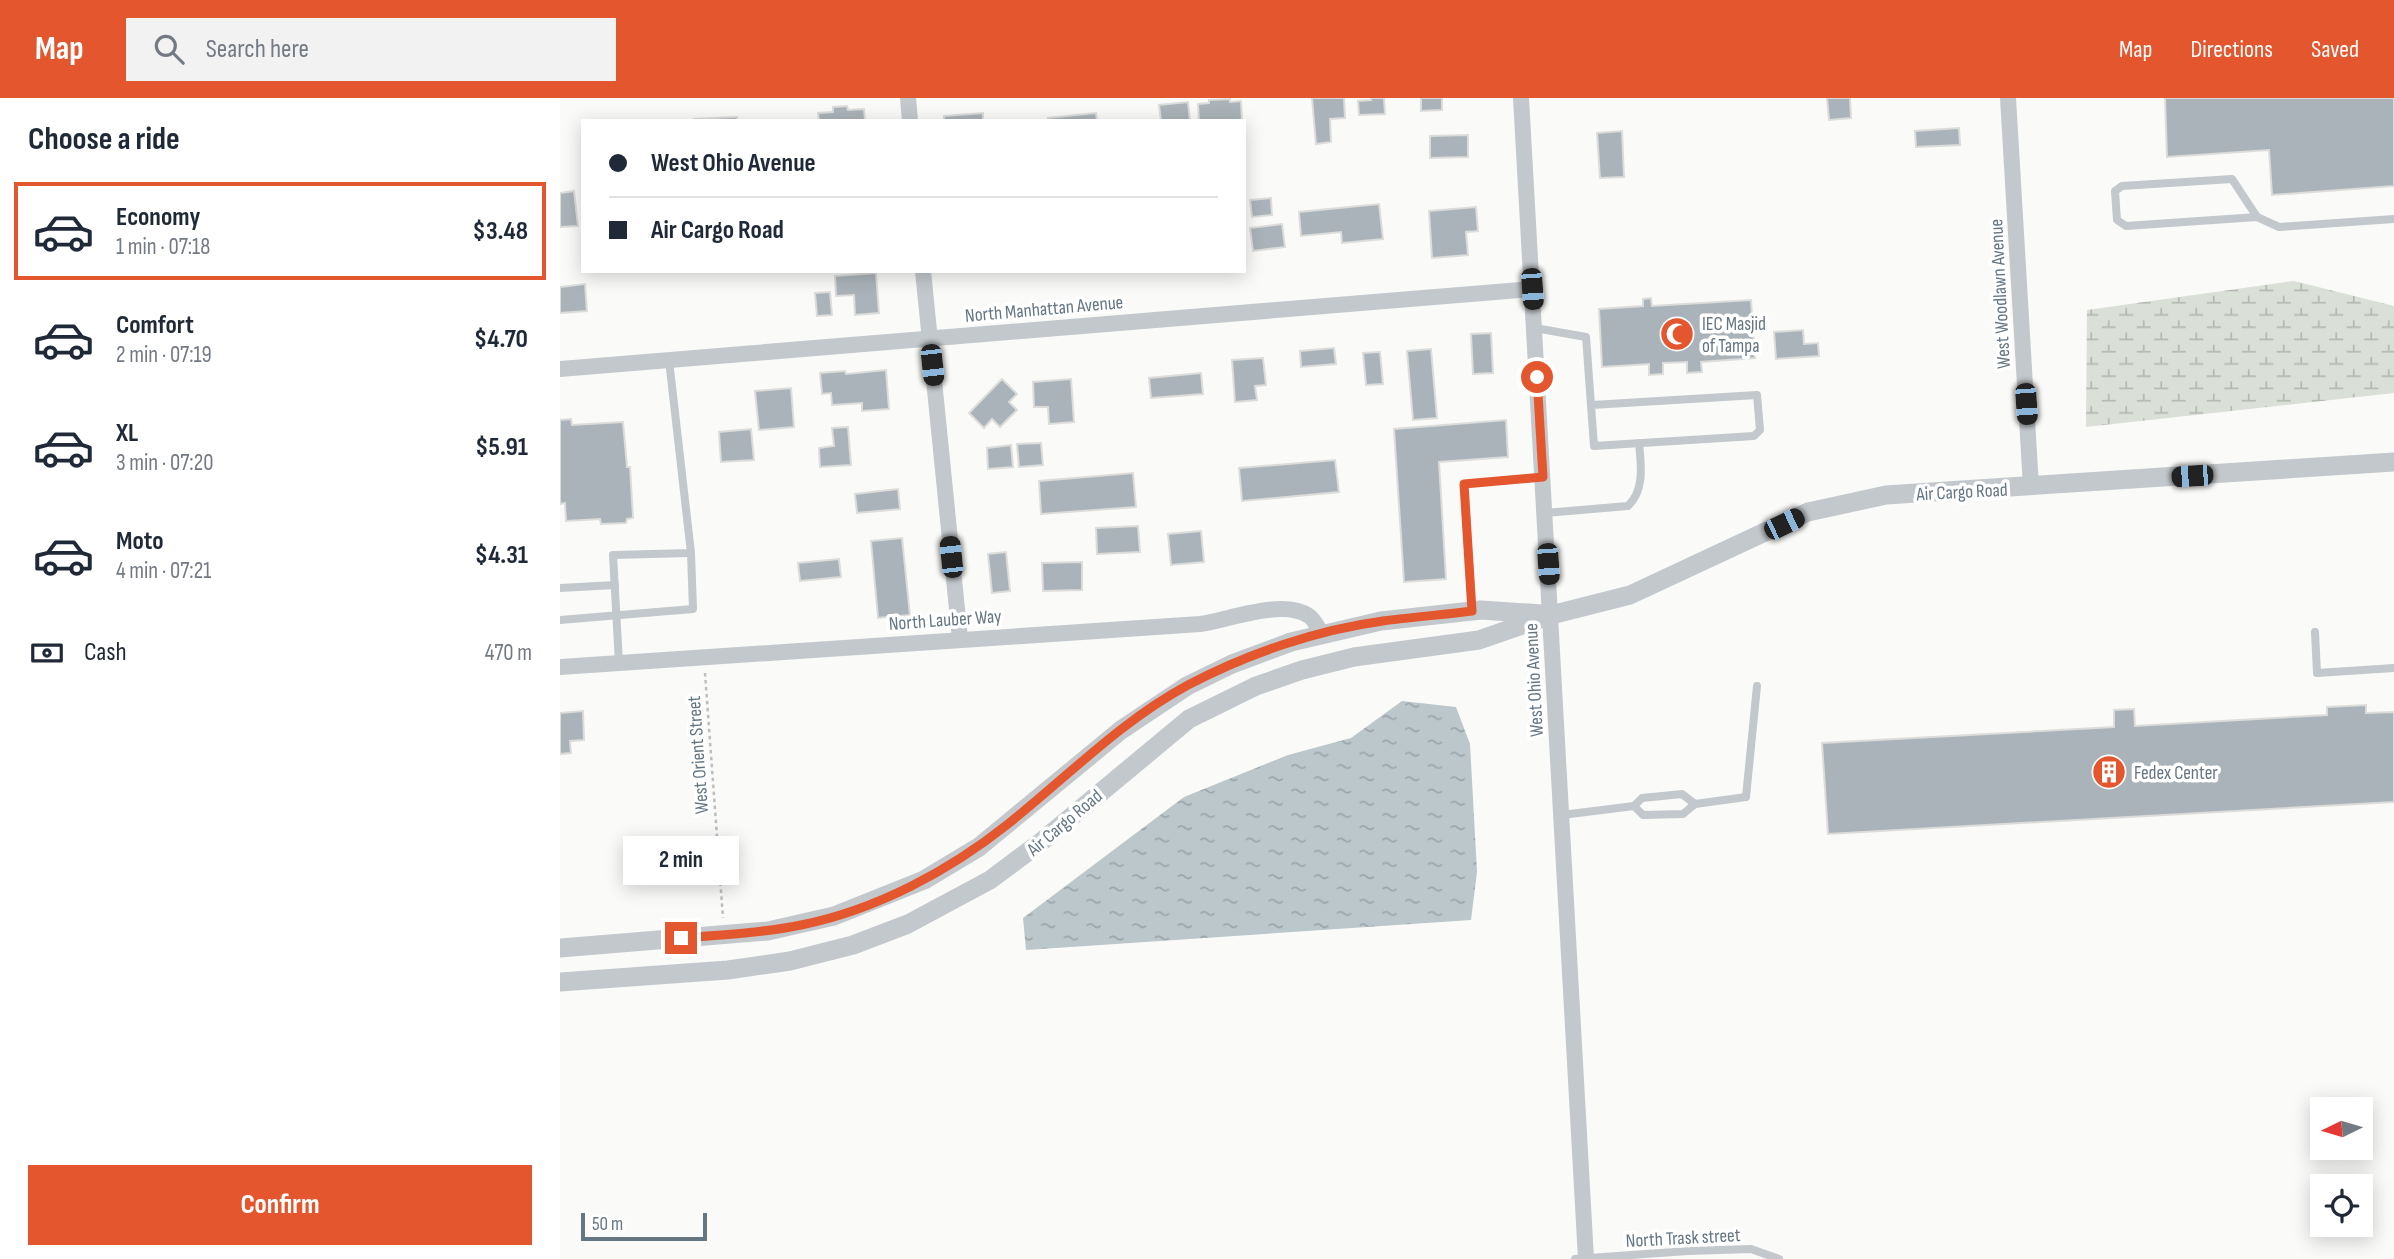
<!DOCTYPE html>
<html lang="en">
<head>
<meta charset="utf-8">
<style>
  :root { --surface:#fff; --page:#f2f2f3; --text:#1f2937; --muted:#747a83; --line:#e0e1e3; --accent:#e4572e }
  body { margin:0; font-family:"Sofia Sans Condensed",sans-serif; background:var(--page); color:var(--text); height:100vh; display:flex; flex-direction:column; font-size:26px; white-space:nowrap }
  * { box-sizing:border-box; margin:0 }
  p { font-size:23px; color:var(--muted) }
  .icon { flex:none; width:38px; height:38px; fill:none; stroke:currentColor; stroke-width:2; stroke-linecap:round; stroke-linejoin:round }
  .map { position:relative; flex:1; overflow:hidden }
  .drawer { display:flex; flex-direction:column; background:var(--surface); width:560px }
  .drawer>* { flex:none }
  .top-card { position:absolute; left:21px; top:21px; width:665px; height:154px; border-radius:0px; box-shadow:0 4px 18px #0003; display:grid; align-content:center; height:154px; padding:0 28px; background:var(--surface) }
  .needle { width:46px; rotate:265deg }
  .controls { position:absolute; left:1750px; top:999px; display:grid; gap:14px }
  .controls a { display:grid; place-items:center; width:63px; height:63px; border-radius:0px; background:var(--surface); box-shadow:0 4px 18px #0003; font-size:35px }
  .scale { position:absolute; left:21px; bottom:18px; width:126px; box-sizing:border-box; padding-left:7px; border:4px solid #657683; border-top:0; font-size:19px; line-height:24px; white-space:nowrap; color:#657683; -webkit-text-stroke:5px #fff; paint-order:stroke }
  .end { position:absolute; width:32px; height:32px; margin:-16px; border:9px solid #e4572e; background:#fff; box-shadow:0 0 0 4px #fff }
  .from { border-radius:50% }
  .bubble { position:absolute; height:49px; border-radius:0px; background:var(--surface); box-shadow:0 4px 18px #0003; font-size:23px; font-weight:700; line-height:49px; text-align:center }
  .car { position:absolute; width:21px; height:42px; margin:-21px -10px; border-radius:9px; box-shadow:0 0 5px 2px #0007; background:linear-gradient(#222 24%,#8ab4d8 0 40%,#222 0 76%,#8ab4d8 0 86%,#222 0) }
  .top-card b { display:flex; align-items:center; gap:24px; height:66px; font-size:26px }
  .top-card b+b { border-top:2px solid var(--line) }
  .top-card i { width:18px; height:18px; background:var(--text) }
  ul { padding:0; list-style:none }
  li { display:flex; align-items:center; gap:21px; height:98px; margin:0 14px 10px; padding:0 14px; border:4px solid transparent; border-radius:0px }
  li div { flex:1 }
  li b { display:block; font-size:26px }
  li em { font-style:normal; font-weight:700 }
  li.selected { border-color:var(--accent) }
  li>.icon { width:63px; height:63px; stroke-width:1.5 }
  h2 { padding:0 28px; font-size:32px; line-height:84px }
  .pay { display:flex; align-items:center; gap:18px; height:77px; padding:0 28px; font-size:26px }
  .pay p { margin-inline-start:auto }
  .primary-button { display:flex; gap:14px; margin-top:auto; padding:14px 28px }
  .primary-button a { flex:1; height:80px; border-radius:0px; background:var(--accent); color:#fff; font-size:28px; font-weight:700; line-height:80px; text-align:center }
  header { display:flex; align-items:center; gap:42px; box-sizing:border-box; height:98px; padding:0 35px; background:var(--accent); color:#fff }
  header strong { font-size:33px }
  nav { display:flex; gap:38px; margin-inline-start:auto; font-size:24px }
  .search { width:490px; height:63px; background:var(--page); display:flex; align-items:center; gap:18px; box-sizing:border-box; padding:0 24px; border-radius:0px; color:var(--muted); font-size:26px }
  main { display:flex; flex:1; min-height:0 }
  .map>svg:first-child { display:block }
  .wetland { fill:url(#wetland-marsh) }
  .water { fill:url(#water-ripples) }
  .building { fill:#aab3b9; stroke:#dcdcda; stroke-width:2 }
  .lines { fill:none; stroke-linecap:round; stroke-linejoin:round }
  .path { stroke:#bbbfc2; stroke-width:2.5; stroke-dasharray:3.5 3.5; stroke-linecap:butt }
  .service { stroke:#c3c8cc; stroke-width:8 }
  .minor { stroke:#c3c8cc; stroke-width:16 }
  .tertiary { stroke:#c3c8cc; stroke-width:19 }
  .route { stroke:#e4572e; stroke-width:9 }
  .labels { text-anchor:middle; stroke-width:7; stroke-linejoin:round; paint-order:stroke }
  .street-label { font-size:19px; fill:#657683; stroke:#fff }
  .poi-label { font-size:19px; fill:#657683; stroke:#fff; text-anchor:start }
</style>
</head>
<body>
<header>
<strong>Map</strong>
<div class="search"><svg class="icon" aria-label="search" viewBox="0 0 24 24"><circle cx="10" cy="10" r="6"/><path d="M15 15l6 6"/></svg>Search here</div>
<nav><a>Map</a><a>Directions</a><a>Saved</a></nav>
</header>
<main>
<section class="drawer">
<h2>Choose a ride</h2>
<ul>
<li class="selected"><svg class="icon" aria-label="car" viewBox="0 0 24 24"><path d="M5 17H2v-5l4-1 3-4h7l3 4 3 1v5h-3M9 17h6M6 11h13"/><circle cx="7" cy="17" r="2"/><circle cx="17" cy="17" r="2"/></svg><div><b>Economy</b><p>1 min · 07:18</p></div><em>$3.48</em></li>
<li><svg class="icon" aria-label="car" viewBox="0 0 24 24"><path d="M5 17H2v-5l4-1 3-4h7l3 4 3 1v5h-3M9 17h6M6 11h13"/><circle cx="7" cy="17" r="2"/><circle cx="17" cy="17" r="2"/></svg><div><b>Comfort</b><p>2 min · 07:19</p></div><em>$4.70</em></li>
<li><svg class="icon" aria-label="car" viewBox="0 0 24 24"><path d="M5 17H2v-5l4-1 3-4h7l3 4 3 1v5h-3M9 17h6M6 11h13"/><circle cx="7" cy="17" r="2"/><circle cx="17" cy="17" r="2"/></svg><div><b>XL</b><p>3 min · 07:20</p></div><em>$5.91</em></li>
<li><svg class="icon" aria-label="car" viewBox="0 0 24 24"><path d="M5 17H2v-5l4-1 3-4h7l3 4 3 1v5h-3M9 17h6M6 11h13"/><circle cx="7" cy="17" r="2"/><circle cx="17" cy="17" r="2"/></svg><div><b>Moto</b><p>4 min · 07:21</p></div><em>$4.31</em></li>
</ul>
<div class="pay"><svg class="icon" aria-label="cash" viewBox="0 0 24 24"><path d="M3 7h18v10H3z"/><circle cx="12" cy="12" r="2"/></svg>Cash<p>470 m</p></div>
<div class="primary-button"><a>Confirm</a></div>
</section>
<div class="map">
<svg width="1834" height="1161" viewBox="0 0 1834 1161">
  <defs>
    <pattern id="wetland-marsh" width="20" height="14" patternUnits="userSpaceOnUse" patternTransform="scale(1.75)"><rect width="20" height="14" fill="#dadfd7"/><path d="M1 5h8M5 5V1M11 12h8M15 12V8" fill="none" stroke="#b4b9b4"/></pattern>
    <pattern id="water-ripples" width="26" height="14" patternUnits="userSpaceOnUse" patternTransform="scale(1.75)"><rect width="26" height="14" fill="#bbc7cb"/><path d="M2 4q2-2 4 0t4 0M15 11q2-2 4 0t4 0" fill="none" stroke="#9ca6aa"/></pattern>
  </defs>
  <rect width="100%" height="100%" fill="#fafaf8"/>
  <path class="wetland" d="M1734 183 1834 208V295L1526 329 1527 212Z"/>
  <path class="water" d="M842 603 896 609 910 646 917 774 911 822 466 852 463 820 624 699 728 657 791 640Z"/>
  <g class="building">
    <path d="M752 0H784L785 20 770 21 771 44 756 46Z"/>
    <path d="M811 0H824L825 16 799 17 798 3 811 2Z"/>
    <path d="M861 0H882V12L861 13Z"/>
    <path d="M1267 0H1290L1291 20 1269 22Z"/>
    <path d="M1605 0H1834V88L1712 97 1709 52 1607 59Z"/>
    <path d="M670 1V4L681 3 682 23H639L638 6 649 5V2Z"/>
    <path d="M628 4 630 23H601L599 7Z"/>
    <path d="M287 8 288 12 304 11 305 23H259L258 15 273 14V9Z"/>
    <path d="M423 15V23H384V18Z"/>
    <path d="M536 15 537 23H488V20Z"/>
    <path d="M177 19V23H134V21Z"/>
    <path d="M1399 30 1400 47 1356 49 1355 33Z"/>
    <path d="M1062 33 1064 79 1040 80 1037 35Z"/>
    <path d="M908 37V59L870 60V38Z"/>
    <path d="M14 93 18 128 0 129V95Z"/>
    <path d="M711 100 712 117 692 119 690 102Z"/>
    <path d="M819 106 823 141 782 145 781 134 741 138 739 114Z"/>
    <path d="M916 109 918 133 906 134 908 157 872 160 869 113Z"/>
    <path d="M722 126 725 149 693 153 690 130Z"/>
    <path d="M316 175 319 215 295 217 294 197 276 198 275 178Z"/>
    <path d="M25 186 27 213 0 215V189Z"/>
    <path d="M270 194 272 217 257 218 255 195Z"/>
    <path d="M1091 200 1092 208 1191 202 1195 260 1141 264 1142 274 1127 275V264L1103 265V276L1089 277V266L1042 269 1039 211 1083 208V201Z"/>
    <path d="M1243 232 1244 246 1258 245 1259 258 1216 261 1214 234Z"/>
    <path d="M931 235 933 275 913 276 911 236Z"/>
    <path d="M774 250 776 266 741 269 740 253Z"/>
    <path d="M871 251 877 320 853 322 847 253Z"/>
    <path d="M820 254 823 286 806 287 803 255Z"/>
    <path d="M703 260 706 287 695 288 697 302 675 304 672 262Z"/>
    <path d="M326 272 329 311 302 313V305L272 307 271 295 262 296 260 275 285 273 286 276Z"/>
    <path d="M641 275 643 296 591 300 589 280Z"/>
    <path d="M442 281 457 296 449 304 457 312 440 329 432 321 424 330 409 315Z"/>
    <path d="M511 281 514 324 489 326 488 309H474L473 284Z"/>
    <path d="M231 290 234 329 199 332 195 293Z"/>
    <path d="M11 321 12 327 63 324 67 369H70L73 420 67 421 66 425 41 426 40 421 6 423 5 405 0 406V322Z"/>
    <path d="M946 322 948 359 879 364 886 481 844 484 834 331Z"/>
    <path d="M288 329 291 367 260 369 259 350 274 348 272 330Z"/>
    <path d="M191 331 194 362 161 364 159 334Z"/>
    <path d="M481 345 483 367 459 369 457 346Z"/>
    <path d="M451 347 453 369 428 371 427 350Z"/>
    <path d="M775 362 779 394 682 403 679 370Z"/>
    <path d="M573 375 576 409 481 416 479 383Z"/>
    <path d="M338 391 340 411 297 415 295 396Z"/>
    <path d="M578 428 580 454 537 456 536 430Z"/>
    <path d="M641 433 644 464 611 467 608 436Z"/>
    <path d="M342 440 350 517 318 520 311 443Z"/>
    <path d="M446 454 450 493 432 495 428 456Z"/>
    <path d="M279 461 281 479 240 483 238 465Z"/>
    <path d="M522 464V492L483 493 482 465Z"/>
    <path d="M1806 607V615L1834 614V704L1268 736 1262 645 1554 629V612L1574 611 1575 628 1767 617V609Z"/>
    <path d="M23 613 24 642 10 643 11 655 0 656V615Z"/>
  </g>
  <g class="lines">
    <path class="path" d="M145 575 163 820"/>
    <g class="service">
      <path d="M1697 119 1672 81 1562 88 1555 93 1557 122 1566 128 1697 119 1719 129 1834 121"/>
      <path d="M975 230 1026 239 1034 348 1194 338 1200 332 1197 297 1032 307"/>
      <path d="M985 415 1068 408C1085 392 1081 367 1079 345"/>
      <path d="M0 490 55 487"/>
      <path d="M912 513 904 386 983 379"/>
      <path d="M0 522 133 511 131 455"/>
      <path d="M1755 534 1757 575 1834 570"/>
      <path d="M59 565 53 457 131 455 109 262"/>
      <path d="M1074 708 1082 700 1122 696 1135 706"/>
      <path d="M1002 717 1074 708 1083 717 1123 716 1135 706 1186 699 1197 588"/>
      <path d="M1015 1161 1128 1153 1191 1151 1219 1161"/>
    </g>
    <g class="minor">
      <path d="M348 0 350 23"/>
      <path d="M961 0 1026 1161"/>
      <path d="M1448 0 1471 389"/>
      <path d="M363 173 400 541"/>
      <path d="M0 271 972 191"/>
      <path d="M0 569 640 526C669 522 723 500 749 518 754 521 758 530 762 536"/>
    </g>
    <g class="tertiary">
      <path d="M0 850 208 833 274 818 364 782 419 749 561 632 627 588 672 566 731 544 821 523 921 512 983 516"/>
      <path d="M0 884 168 872 230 863 293 847 348 826 430 782 481 744 629 621 696 588 742 572 794 559 919 542 991 517 1070 497 1248 414 1326 397 1834 364"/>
    </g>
  </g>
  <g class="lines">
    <path class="route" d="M121 840C161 837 201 835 241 827 316 812 389 773 448 726 507 679 561 623 628 587 687 556 756 532 823 523 852 519 882 517 912 513L904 386 983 379 977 279"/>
  </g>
  <defs>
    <g id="mosque-disc" transform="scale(1.75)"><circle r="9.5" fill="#e4572e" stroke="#fff"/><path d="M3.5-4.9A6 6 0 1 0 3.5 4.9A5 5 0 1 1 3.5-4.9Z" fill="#fff"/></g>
    <g id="building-disc" transform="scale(1.75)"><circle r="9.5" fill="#e4572e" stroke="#fff"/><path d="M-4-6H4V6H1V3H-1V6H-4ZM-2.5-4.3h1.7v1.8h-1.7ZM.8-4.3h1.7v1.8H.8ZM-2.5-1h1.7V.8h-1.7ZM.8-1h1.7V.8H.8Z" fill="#fff"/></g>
  </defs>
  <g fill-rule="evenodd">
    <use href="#mosque-disc" x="1117" y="236"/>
    <use href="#building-disc" x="1549" y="674"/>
  </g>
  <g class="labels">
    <g class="street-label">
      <text transform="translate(1439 196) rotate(-93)" y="7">West Woodlawn Avenue</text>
      <text transform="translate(484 210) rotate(-5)" y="7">North Manhattan Avenue</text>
      <text transform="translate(1402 393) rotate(-3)" y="7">Air Cargo Road</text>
      <text transform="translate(385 521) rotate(-4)" y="7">North Lauber Way</text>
      <text transform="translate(973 582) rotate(-93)" y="7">West Ohio Avenue</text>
      <text transform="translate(137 657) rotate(-94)" y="7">West Orient Street</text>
      <text transform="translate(504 724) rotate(-40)" y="7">Air Cargo Road</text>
      <text transform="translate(1123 1139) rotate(-3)" y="7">North Trask street</text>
    </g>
    <g class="poi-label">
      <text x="1142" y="232">IEC Masjid<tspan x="1142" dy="22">of Tampa</tspan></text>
      <text x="1574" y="681">Fedex Center</text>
    </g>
  </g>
</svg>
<div class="controls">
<a><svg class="needle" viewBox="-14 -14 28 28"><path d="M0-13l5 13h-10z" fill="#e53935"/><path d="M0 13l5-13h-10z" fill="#747a83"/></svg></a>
<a><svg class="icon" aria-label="locate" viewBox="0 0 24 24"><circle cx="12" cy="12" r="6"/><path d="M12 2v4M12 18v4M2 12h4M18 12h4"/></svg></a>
</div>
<div class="scale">50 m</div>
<i class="end from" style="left:977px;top:279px"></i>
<i class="end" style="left:121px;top:840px"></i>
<div class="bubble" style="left:63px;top:738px;width:116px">2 min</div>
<i class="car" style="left:972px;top:191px;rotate:176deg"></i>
<i class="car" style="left:372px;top:267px;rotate:174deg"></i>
<i class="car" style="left:1466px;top:306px;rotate:176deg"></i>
<i class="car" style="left:1632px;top:378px;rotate:266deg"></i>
<i class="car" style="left:1224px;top:426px;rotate:64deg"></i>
<i class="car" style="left:391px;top:459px;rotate:354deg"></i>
<i class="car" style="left:988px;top:466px;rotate:176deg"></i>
<div class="top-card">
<b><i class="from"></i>West Ohio Avenue</b>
<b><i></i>Air Cargo Road</b>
</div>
</div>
</main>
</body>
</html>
